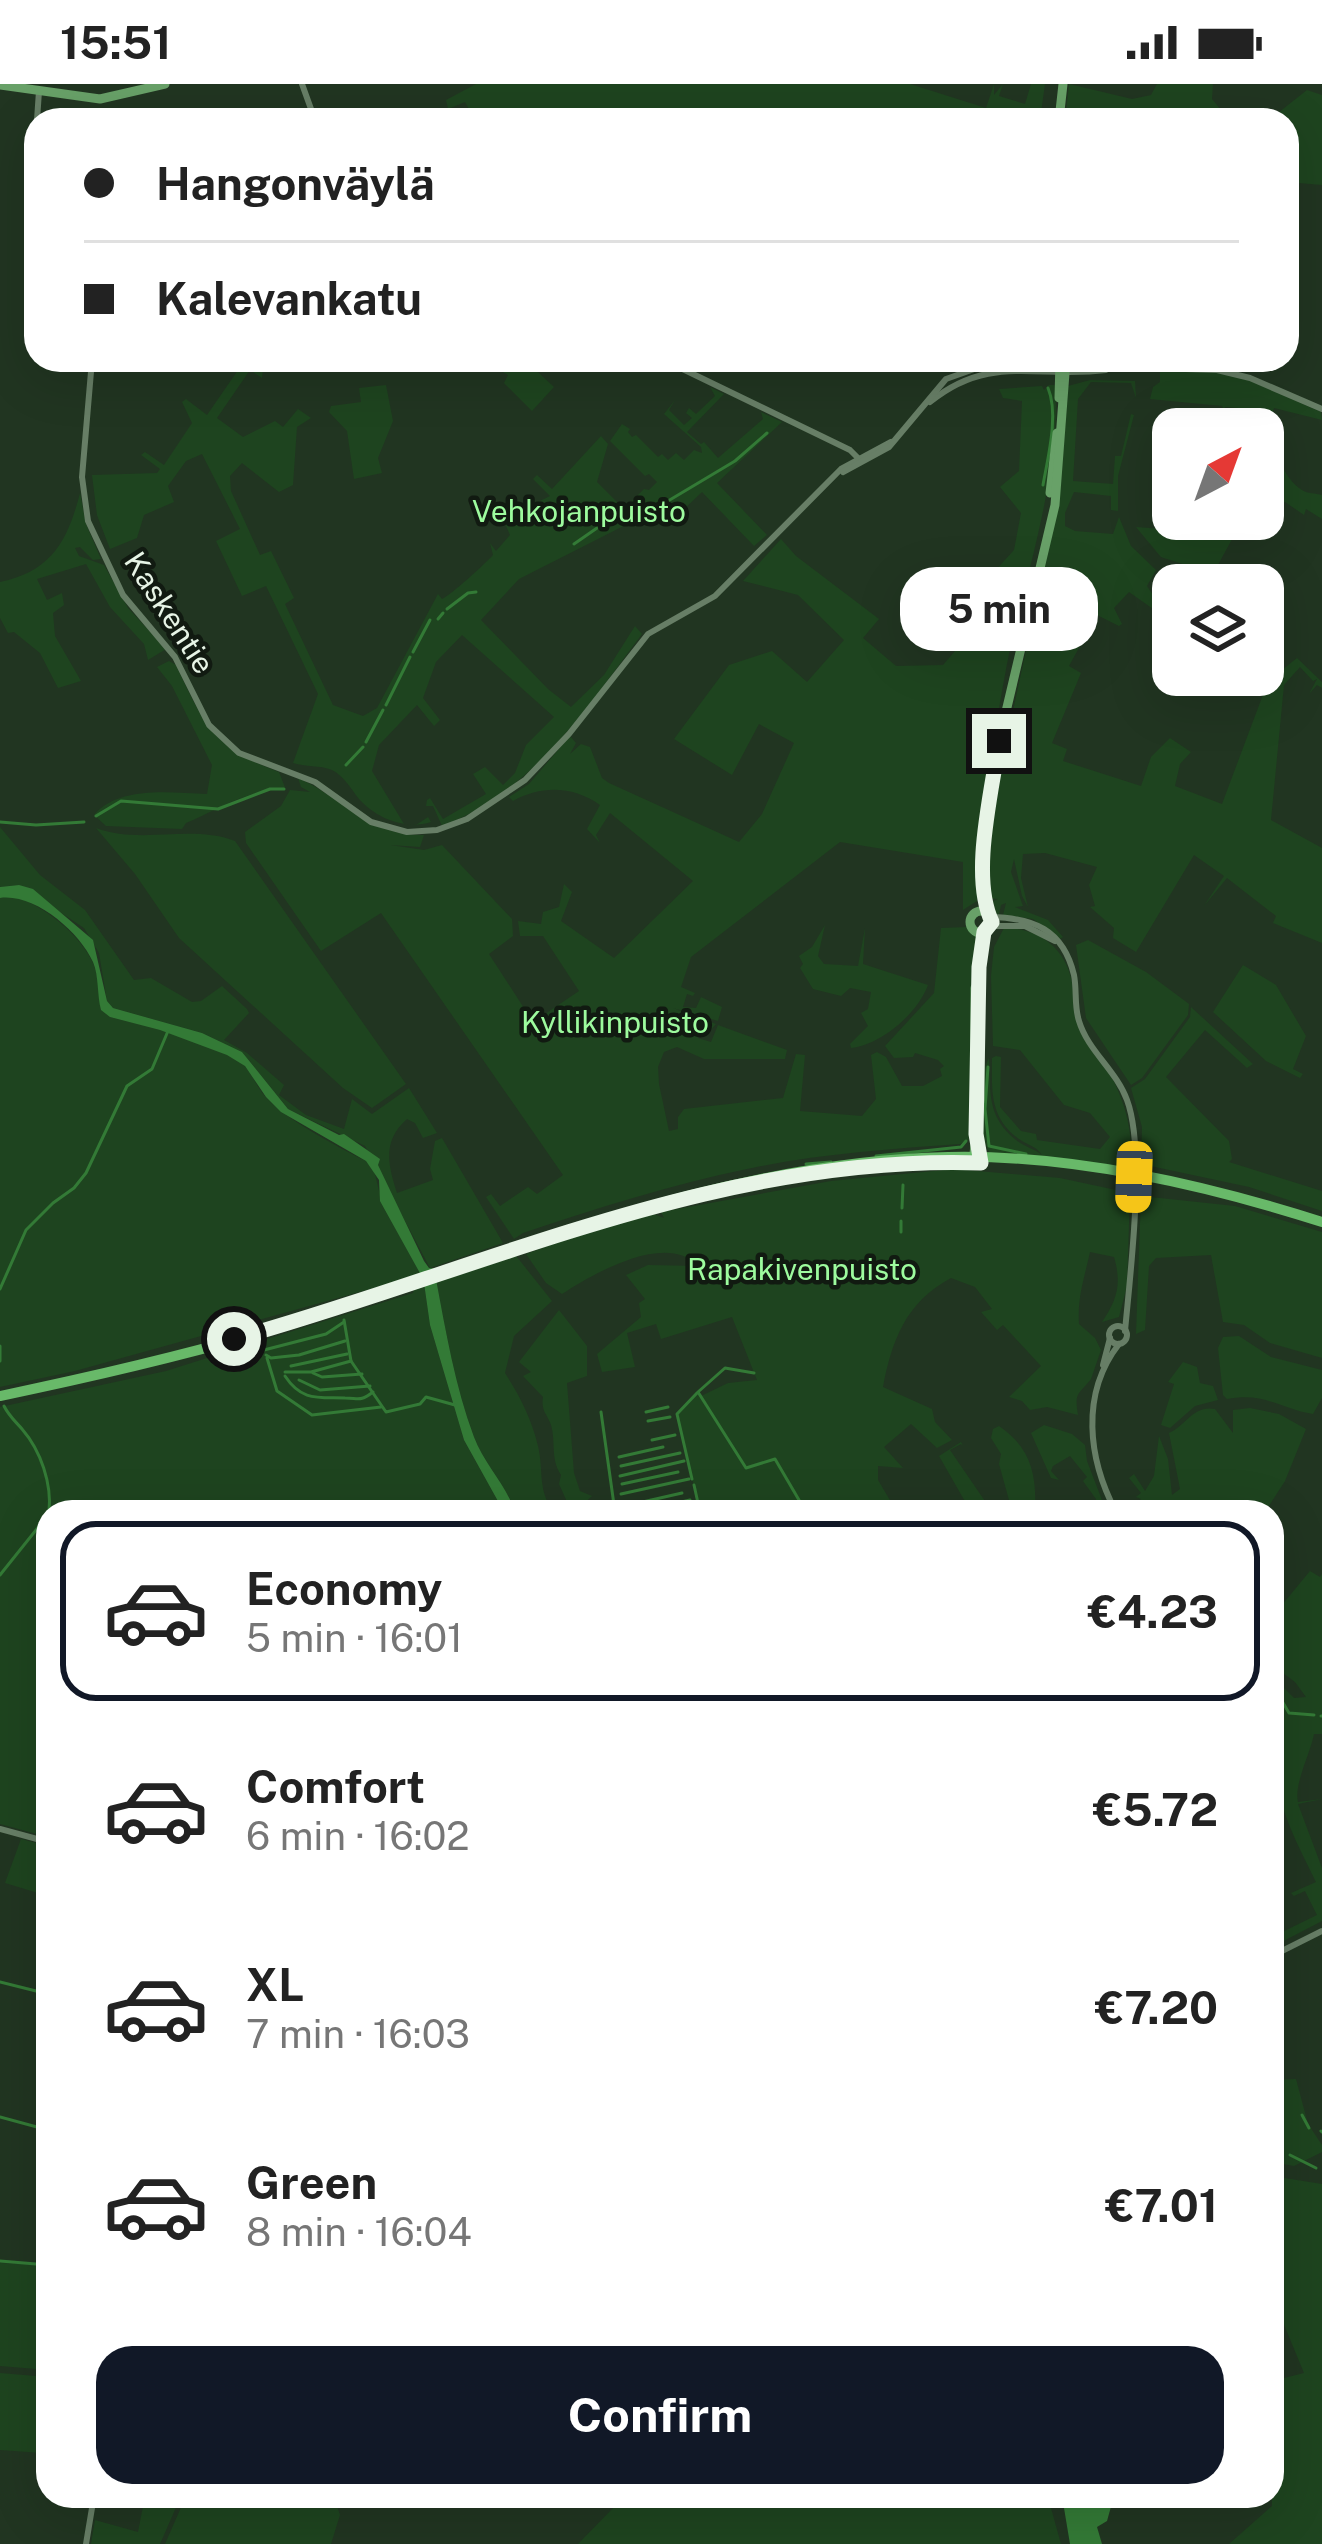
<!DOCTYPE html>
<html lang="en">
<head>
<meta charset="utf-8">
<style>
  :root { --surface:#fff; --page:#f6f6f6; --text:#222; --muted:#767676; --line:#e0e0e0; --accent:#111827 }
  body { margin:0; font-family:"Public Sans",sans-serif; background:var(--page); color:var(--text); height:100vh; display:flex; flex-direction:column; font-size:45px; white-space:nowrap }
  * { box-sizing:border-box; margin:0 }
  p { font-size:39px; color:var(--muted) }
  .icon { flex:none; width:66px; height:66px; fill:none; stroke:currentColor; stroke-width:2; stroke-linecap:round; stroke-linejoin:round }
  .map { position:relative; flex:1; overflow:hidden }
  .panel { position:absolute; left:36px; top:1416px; width:1248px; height:1008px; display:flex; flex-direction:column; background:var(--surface); border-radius:36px; box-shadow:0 12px 48px #0002 }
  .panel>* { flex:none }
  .hud { position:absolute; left:24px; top:24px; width:1275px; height:264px; border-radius:36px; box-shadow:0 12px 48px #0002; display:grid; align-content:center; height:264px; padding:0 60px; background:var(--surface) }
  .needle { width:78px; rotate:41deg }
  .controls { position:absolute; left:1152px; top:324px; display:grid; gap:24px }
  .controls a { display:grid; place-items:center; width:132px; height:132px; border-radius:24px; background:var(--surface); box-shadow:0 12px 48px #0002; font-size:60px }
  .end { position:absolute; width:54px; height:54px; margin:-27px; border:15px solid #e7f4e6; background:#111; box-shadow:0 0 0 6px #111 }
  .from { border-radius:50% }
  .bubble { position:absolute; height:84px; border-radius:36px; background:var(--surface); box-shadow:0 12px 48px #0002; font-size:39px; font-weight:700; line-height:84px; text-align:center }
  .car { position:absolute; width:36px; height:72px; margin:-36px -18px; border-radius:15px; box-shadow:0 0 9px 3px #0007; background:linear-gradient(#f5c518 24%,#345 0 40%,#f5c518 0 76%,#345 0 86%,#f5c518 0) }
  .hud b { display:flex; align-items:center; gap:42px; height:114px; font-size:45px }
  .hud b+b { border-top:3px solid var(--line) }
  .hud i { width:30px; height:30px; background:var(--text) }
  ul { padding:21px 0 0; list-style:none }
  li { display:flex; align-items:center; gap:36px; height:180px; margin:0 24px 18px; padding:0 36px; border:6px solid transparent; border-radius:36px }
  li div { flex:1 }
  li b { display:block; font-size:45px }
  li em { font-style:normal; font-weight:700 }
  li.active { border-color:var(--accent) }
  li>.icon { width:108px; height:108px; stroke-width:1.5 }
  .primary-button { display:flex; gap:24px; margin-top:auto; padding:24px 60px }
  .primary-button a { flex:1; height:138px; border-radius:36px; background:var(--accent); color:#fff; font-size:48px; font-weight:700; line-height:138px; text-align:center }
  .status { display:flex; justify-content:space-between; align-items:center; height:84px; padding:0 60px; background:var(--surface); direction:ltr }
  .status svg { height:33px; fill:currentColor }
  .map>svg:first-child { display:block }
  .green { fill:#1e441f }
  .water { fill:#337a36 }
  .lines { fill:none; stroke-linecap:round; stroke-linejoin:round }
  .stream { stroke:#337a36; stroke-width:3 }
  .minor { stroke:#677e66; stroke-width:6 }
  .major { stroke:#68a168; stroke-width:9 }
  .highway { stroke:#68b969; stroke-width:10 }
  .route { stroke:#e7f4e6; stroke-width:15 }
  .labels { text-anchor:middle; stroke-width:9; stroke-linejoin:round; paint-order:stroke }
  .park-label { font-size:30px; fill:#9dfb9e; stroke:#111a11 }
  .street-label { font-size:30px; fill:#e7f4e6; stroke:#111a11 }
</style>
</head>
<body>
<div class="status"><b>15:51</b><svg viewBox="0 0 49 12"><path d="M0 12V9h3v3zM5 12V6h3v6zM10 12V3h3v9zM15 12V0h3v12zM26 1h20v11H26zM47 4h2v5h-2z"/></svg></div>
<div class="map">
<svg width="1322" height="2460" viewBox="0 0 1322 2460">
  <rect width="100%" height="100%" fill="#213521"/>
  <g class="green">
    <path d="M476 0H910L986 24 994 0V11L1003 0 999 12 1025 20 1031 0H1045L1040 36H475L465 18 448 25 446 16Z"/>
    <path d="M1069 0 1132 15 1151 11 1157 0H1213L1212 15 1229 36H1065Z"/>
    <path d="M1307 6 1322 11V101L1287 98V36H1269Z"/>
    <path d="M245 276H264L262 294 250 286 217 334 243 353 275 337 283 343 298 325 311 334 297 343 293 401 279 408 242 379 230 392 231 407 260 471 271 467 294 514 285 520 333 621 363 632 377 624 438 510 442 515C451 511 485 480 493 471L490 459 496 467 510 451 503 435 550 412 533 395 537 391 552 405 601 352 608 360 597 398 624 425 644 405 649 406 657 398 649 390 645 392 610 357 622 340 630 345 628 348 632 353 636 351 658 373 662 370 668 376 676 369 684 376 694 366 702 369 701 363 664 330 675 316 669 326 684 341 692 334 686 329 689 324 696 330 715 312 710 303 724 310 687 348 701 360 704 358 718 374 763 335 761 328 782 338 717 399 767 451 754 462 702 408 681 428 687 437 665 421 519 495 481 536 548 605 571 623 604 591 635 542 642 550C587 623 532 709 442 742L433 722H426L427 716 430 714 443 735 486 710 473 690 485 683 503 701 515 689 526 661 554 633 462 551 436 578 423 614 440 636 434 642 417 621 379 661 372 687 404 740 416 741 428 733 431 738C406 746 377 735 359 715 351 705 344 692 332 686 320 681 305 683 293 679L318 610 266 502 242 512 216 457 240 445 202 370 186 377 168 402 174 418 144 431 137 454 110 465 97 431 92 391 157 389 160 385 141 371 145 368 164 381 192 339 182 318 186 315 207 331Z"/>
    <path d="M504 276H525L554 303 532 327 504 299 508 291 496 284Z"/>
    <path d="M1160 288H1214L1249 296 1321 328 1322 336 1274 324C1266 347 1280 393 1302 406 1308 410 1315 409 1322 411V435L1306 425 1304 431 1285 418H1263V345H1250L1251 325 1225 323 1224 327 1222 322 1150 315 1153 303 1160 298Z"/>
    <path d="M1090 296 1135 297 1136 314 1131 299 1091 298 1078 315 1073 397 1113 400 1115 372H1121L1131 330 1134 331 1118 392V427L1111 426V412L1074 408 1065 429V442L1075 447 1113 450 1119 433 1131 462 1156 486 1147 502 1157 517 1173 525V539L1129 508 1114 524 1122 540 1119 542 1097 531 1069 582 1081 589 1052 659 1067 665 1063 677 1141 702 1151 673 1170 654 1191 668 1180 680 1175 702 1222 720 1264 608 1233 591 1273 593 1297 574 1322 598V604L1317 601 1309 610 1317 595 1313 597 1300 583 1284 601 1271 736 1322 764V859L1273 839 1276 832 1227 794 1204 822 1224 792 1194 771 1136 868 1113 854 1114 844 1090 823 1095 822 1089 801 1097 783 1045 769 1023 770 1021 794 1028 823 1022 812 1014 775 1011 788 1023 822 1015 823 1048 836 1063 853 1060 855 1033 835 1003 831 1006 819 1001 821 999 831 989 825 988 819 998 815 988 814 986 805C998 635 1061 472 1068 302Z"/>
    <path d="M386 301 393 337 378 374 382 389 354 395 347 347 329 328 331 322 361 318 359 304Z"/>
    <path d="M1049 301H1055C1062 386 1024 497 1007 580 992 657 982 738 977 817L963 826V778L840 758 691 873 681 903 695 909 693 912 687 910 683 923 696 924 701 913 722 923 718 937 673 924 716 940 707 950 708 945 702 942 698 954 711 958 718 941 787 966 785 975H704L677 963 664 968 658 983 659 1000 669 1047 678 1045V1033L684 1025 783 1014 796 970 805 971 800 1027 862 1032 876 1015 871 971 877 968 886 973 902 1002H923L942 992 940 985 944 982 938 976 915 969 913 973 894 974 885 962 934 909 941 844 967 843 977 853 972 911 970 1055 960 1060C889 1065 816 1070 747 1085 670 1101 597 1124 523 1149L514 1155 486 1113 491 1110 500 1122 528 1103 537 1110 563 1091 381 829 321 867 246 759 245 748 281 722 290 706 310 708 301 703 298 694C343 714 372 753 424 751L420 763 390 761 424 766 442 761 512 835 513 852 489 870 533 938 579 907 543 852H520L518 837 541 840 543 828 559 823 564 800 572 808 561 837 614 874 693 797 610 729 596 751 600 759 587 745 600 721C573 702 542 701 513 717L509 713 529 700 570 652 576 659 570 670 581 660 590 663 602 694 609 699 739 758 762 730 794 659 759 640 732 691 674 655 729 581 772 567 807 598 844 556 798 511 743 497 781 455 796 472 879 535 863 554 896 582 943 581 999 516 984 499 1014 466 1021 429 1000 403 1019 387 1022 317 1003 314 999 305 1042 302 1044 306Z"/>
    <path d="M80 409 86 440 101 475 93 476 80 463 75 464 79 472 104 481 128 524 166 565 148 576 144 560 110 523 86 480 37 495 47 516 62 509 64 521 53 529 55 552 81 597 58 604 40 569 14 548 8 549 0 534V498C53 487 68 455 80 409Z"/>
    <path d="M1212 435H1243L1213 490 1161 473 1136 443 1190 447Z"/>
    <path d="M169 577 176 581C204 641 214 664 279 688L286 706C252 703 217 726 186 739L182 745 106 742 94 731C120 701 171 709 207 710L212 681 172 602 157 583Z"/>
    <path d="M0 743 40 791 85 826 134 896 151 894 192 918 201 917 222 902 247 925 249 929 224 956 247 969 284 1001 279 1011 306 1031 344 1045 352 1015 372 1030 409 1004 437 1049 423 1054 415 1039 407 1035C382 1057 388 1081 397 1109L433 1096 430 1085 435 1057 442 1054 503 1159 430 1184 365 1062 288 1025 242 968 202 949 113 924 107 917 99 869 84 844 19 801 0 803Z"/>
    <path d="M96 744C141 761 190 740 235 757L406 1000 372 1024 343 1004 179 854 135 790Z"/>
    <path d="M13 812C42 820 80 850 93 879 101 898 97 911 110 933 145 942 216 958 243 980 252 988 256 1002 264 1011 284 1035 338 1063 366 1077L374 1086 379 1107 421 1191 75 1287 0 1303V814Z"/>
    <path d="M825 841 818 872 824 880 858 882 865 844 863 880 928 901C918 929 881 961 851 964L850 960 868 942 861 929 868 925 871 908 850 904 841 912 813 905 800 884 803 880 799 872 812 863Z"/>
    <path d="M1004 844C1041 844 1068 866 1073 904 1074 913 1073 924 1075 932 1079 943 1089 954 1095 964 1121 1005 1134 1037 1131 1087L989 1068C976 1046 977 996 989 974 991 1008 986 1032 1016 1056 1025 1063 1035 1065 1042 1071 1035 1061 1029 1062 1019 1055 989 1033 992 1007 992 974L996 972 1001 973 1000 1023 1021 1047 1036 1050 1037 1056 1100 1065 1110 1053 1090 1029 1064 1021 1020 966 993 962 991 892 994 863Z"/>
    <path d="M1088 856 1146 888 1189 920 1188 931 1142 994 1131 1001 1086 934 1076 861Z"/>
    <path d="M1243 881 1276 901 1306 952 1293 985 1303 990 1300 994 1266 977 1213 928Z"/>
    <path d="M1191 923 1253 980 1247 984 1205 946 1166 993 1229 1057 1232 1075 1229 1078 1322 1107V1127L1249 1103 1141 1080 1142 1043 1131 1004 1145 995 1190 933Z"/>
    <path d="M955 1085 1060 1094 1130 1109 1127 1202 1119 1233 1102 1238C1117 1216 1122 1200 1114 1173L1090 1168C1085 1192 1077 1213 1079 1240L1095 1254 1101 1266 1091 1295C1079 1311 1074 1307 1078 1331L1047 1323 1030 1326 1022 1317 1009 1313 1041 1282 1003 1241 997 1246 981 1228 992 1225 975 1203 951 1194C906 1218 892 1256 883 1303L932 1325 935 1338 952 1356 937 1364 911 1340 884 1363 903 1384 878 1382V1396L897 1428H700L677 1330 698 1308 701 1312 728 1299 757 1296 732 1233 661 1255 656 1240 627 1249 635 1283 602 1288 597 1270 641 1233 639 1219 645 1215 626 1191 648 1181 698 1182C666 1147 593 1190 562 1210L546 1199 526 1170 583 1149 654 1130 664 1134 661 1128 831 1097Z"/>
    <path d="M1141 1112 1235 1122 1322 1148V1274L1270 1259 1244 1241 1223 1238 1211 1171 1156 1174 1149 1182 1145 1246 1136 1250Z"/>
    <path d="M513 1168 552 1217 514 1252 505 1289C520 1312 532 1336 538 1362 544 1387 537 1406 554 1428H515C506 1400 484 1380 474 1353 455 1302 446 1248 436 1195L512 1172Z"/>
    <path d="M424 1199 430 1241 464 1356 504 1428H48V1753L0 1740V1323L166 1287 413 1209 415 1202Z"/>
    <path d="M559 1226 587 1262V1292L567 1299 574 1389 580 1407 592 1412 578 1425 568 1420 559 1400 561 1391C550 1374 556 1358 551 1341 547 1329 541 1328 543 1313L523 1292 531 1288 519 1278Z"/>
    <path d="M1239 1252 1271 1273 1322 1286V1314L1313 1330C1280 1325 1266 1308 1227 1315L1223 1311 1218 1264 1223 1253Z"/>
    <path d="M1183 1278 1197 1283 1200 1299 1213 1302 1218 1316 1195 1322 1170 1344 1161 1341 1174 1300 1168 1298Z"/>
    <path d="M1250 1324 1279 1330 1306 1345 1285 1397 1265 1428H1150L1145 1424 1141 1428H1125L1141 1415 1136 1413 1141 1409 1129 1394 1134 1390 1145 1407 1154 1392 1159 1352 1168 1375 1172 1411 1180 1405 1169 1349C1187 1341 1193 1321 1215 1325L1233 1349V1326Z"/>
    <path d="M1044 1341 1072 1350 1085 1361 1087 1377 1105 1424 1097 1428 1096 1415 1083 1397 1087 1393 1070 1372 1053 1382 1051 1387 1059 1396 1051 1394 1031 1349Z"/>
    <path d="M999 1342C1030 1363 1037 1389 1035 1428H971L939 1372 961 1358 963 1362 961 1360 950 1366 989 1423 1009 1416 999 1380 1001 1370 991 1354 993 1345Z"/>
    <path d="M1310 1487 1320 1493 1322 1490V1650H1314C1310 1671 1294 1699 1298 1718L1322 1715 1298 1720 1322 1784V1837L1272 1863V1853L1317 1831 1305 1807 1294 1812 1291 1809 1316 1798C1291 1747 1267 1706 1280 1647L1272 1645V1592L1294 1614 1306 1613 1295 1598 1272 1581V1533Z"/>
    <path d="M21 1755 48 1762V1812L5 1799Z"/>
    <path d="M1296 1995 1308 2040 1322 2061V2068L1294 2082 1272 2078V1996Z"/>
    <path d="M1272 2092 1322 2100V2460H1229L1272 2422V2297L1304 2289 1280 2231 1272 2233Z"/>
    <path d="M0 2179 48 2181V2286L0 2282Z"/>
    <path d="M0 2289 48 2293 42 2369 0 2366Z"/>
    <path d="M145 2412H181L160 2460H91L95 2436 138 2448Z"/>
    <path d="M186 2412H317L336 2419 340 2431 331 2460H165Z"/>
    <path d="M607 2412H1054L1049 2417 1061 2460H578L616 2421Z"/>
  </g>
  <g class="water">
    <path d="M19 801 33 805 93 856 107 917 113 924 202 949 242 968 288 1025 339 1051 344 1050 380 1075 378 1081 424 1177 429 1184 441 1185 421 1191 380 1117 379 1096 366 1077 281 1028 266 1013 245 982 227 971 160 946 110 933 101 926C97 911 99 892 93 878 79 847 34 809 0 814V803Z"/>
    <path d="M436 1195C446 1248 455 1302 474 1353 484 1380 506 1400 515 1428H504L464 1356 430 1241 424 1199Z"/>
    <path d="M1062 2412H1107L1106 2417 1112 2419 1107 2437 1097 2443 1102 2460H1070Z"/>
  </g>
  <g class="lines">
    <g class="stream">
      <path d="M1043 401C1048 373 1059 330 1048 304"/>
      <path d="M668 417 735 377 767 349"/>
      <path d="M574 460 610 435 635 436 663 419"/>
      <path d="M447 525 468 509 476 508"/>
      <path d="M438 535 443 529"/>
      <path d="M413 568 430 536"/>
      <path d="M386 621 410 573"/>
      <path d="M366 658 383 626"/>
      <path d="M346 681 363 663"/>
      <path d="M96 732 121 717 218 725 270 705H284"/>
      <path d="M0 738 36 741 84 738"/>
      <path d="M988 983 985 1025 989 1062 1026 1070"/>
      <path d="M876 1072 961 1063 966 1057"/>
      <path d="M806 1080 831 1078"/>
      <path d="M902 1124 903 1101"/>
      <path d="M901 1137V1148"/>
      <path d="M0 1205 26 1146 53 1119 74 1104 86 1089 127 1002 152 985 168 947"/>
      <path d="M344 1236 351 1277 386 1328 420 1320 426 1313 455 1321"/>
      <path d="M0 1262V1277"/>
      <path d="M264 1266 326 1250 344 1238"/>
      <path d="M266 1271 271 1274 299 1271 345 1257"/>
      <path d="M267 1274 277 1307 312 1331 381 1323"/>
      <path d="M291 1282 347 1270"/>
      <path d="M285 1288H311L351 1277"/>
      <path d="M313 1289 322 1293 362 1290"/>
      <path d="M754 1289 725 1284 698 1308 746 1384 775 1375 806 1428"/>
      <path d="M285 1292C302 1318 319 1313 345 1314 359 1314 360 1318 373 1308"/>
      <path d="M299 1296 320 1306 370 1302"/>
      <path d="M4 1322C9 1332 15 1337 22 1345 41 1367 52 1400 49 1428"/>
      <path d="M601 1328 615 1428"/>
      <path d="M646 1328 668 1323"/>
      <path d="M648 1337 670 1333"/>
      <path d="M652 1356 675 1351"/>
      <path d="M619 1373 663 1363"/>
      <path d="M621 1382 680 1369"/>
      <path d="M620 1392 684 1377"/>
      <path d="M692 1395 677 1330 697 1309"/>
      <path d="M622 1400 678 1388"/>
      <path d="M694 1401 700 1428"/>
      <path d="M621 1410 689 1395"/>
      <path d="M625 1422 682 1409"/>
      <path d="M638 1428 690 1416"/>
      <path d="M676 1428 695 1424"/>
      <path d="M0 1491 48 1431"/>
      <path d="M1272 1617H1282L1289 1629 1314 1631"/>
      <path d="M1321 1632H1322"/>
      <path d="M0 1898 48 1910"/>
      <path d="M1302 2031 1309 2044"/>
      <path d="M0 2033 48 2046"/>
      <path d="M1321 2047 1322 2048"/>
      <path d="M1290 2071 1316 2084"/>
      <path d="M0 2177 48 2181"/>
    </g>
    <g class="minor">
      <path d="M302 0 315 36"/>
      <path d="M37 36 39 7"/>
      <path d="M92 276 82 393 88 437 123 511 175 573 209 641 239 669 315 698 371 738 407 748 437 746 467 735 525 696 569 650 648 550 715 512 841 385 891 358"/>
      <path d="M664 276 850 366 858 374"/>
      <path d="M930 318C990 269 1038 295 1106 286"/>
      <path d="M843 388 889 363 946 295 977 284 1060 281 1217 286 1250 294 1322 325"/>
      <path d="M991 833C1033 834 1063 845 1074 891 1077 906 1074 922 1079 937 1088 967 1116 986 1127 1016 1146 1067 1130 1191 1125 1247"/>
      <path d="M990 842H1025L1055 857"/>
      <circle cx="1118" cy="1251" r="9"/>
      <path d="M1103 1281 1110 1254"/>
      <path d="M1116 1428C1088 1375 1080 1310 1119 1260"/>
      <path d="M0 1745 48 1758"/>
      <path d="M1272 1872 1322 1847"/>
      <path d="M86 2460 94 2412"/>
    </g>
    <g class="major">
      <path d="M0 1 100 15 165 0"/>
      <path d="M1059 36 1063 0"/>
      <path d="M1059 314 1060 276"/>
      <path d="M1050 409 1057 349"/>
      <circle cx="981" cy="838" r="11"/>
      <path d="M985 828 982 796 988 735 999 657 1055 421 1066 276"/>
      <path d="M978 888 984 848"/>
      <path d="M975 1025V904"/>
      <path d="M977 1050 981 1079"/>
      <path d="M973 1079 980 1015 979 883"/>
    </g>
    <path class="highway" d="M0 1312C106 1290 213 1265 317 1232 523 1165 728 1077 948 1073 1073 1070 1203 1100 1322 1138"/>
  </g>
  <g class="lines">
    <path class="route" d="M234 1255C482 1186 717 1070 981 1079L976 1050 979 883 984 848 992 838C970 792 992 708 999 657"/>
  </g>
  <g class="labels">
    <g class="park-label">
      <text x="579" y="438">Vehkojanpuisto</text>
      <text x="615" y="949">Kyllikinpuisto</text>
      <text x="802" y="1196">Rapakivenpuisto</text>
    </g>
    <g class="street-label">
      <text transform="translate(169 529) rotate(57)" y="10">Kaskentie</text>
    </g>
  </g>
</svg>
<div class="controls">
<a><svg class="needle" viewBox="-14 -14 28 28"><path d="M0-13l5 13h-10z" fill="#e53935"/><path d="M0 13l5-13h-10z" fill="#767676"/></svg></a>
<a><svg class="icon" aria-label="layers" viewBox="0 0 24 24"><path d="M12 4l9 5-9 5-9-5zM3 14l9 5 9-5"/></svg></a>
</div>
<i class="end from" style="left:234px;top:1255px"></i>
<i class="end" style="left:999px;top:657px"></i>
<div class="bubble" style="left:900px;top:483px;width:198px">5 min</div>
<i class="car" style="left:1134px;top:1093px;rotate:182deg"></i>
<div class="hud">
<b><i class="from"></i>Hangonväylä</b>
<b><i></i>Kalevankatu</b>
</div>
<section class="panel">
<ul>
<li class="active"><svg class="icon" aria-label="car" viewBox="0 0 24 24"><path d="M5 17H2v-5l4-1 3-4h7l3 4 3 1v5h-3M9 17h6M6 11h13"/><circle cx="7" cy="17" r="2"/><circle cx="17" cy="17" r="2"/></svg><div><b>Economy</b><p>5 min · 16:01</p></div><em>€4.23</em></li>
<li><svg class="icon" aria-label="car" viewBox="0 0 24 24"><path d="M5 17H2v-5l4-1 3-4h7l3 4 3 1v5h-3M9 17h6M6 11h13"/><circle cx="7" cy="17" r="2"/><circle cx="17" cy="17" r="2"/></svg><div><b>Comfort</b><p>6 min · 16:02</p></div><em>€5.72</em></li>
<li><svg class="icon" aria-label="car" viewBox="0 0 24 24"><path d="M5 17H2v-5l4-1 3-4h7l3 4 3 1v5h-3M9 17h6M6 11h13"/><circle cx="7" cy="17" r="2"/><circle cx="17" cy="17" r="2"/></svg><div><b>XL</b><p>7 min · 16:03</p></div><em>€7.20</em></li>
<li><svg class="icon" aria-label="car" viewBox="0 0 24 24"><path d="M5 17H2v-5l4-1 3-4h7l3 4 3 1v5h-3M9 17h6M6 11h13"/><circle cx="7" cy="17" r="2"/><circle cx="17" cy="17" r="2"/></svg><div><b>Green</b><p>8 min · 16:04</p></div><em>€7.01</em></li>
</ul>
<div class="primary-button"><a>Confirm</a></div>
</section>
</div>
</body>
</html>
